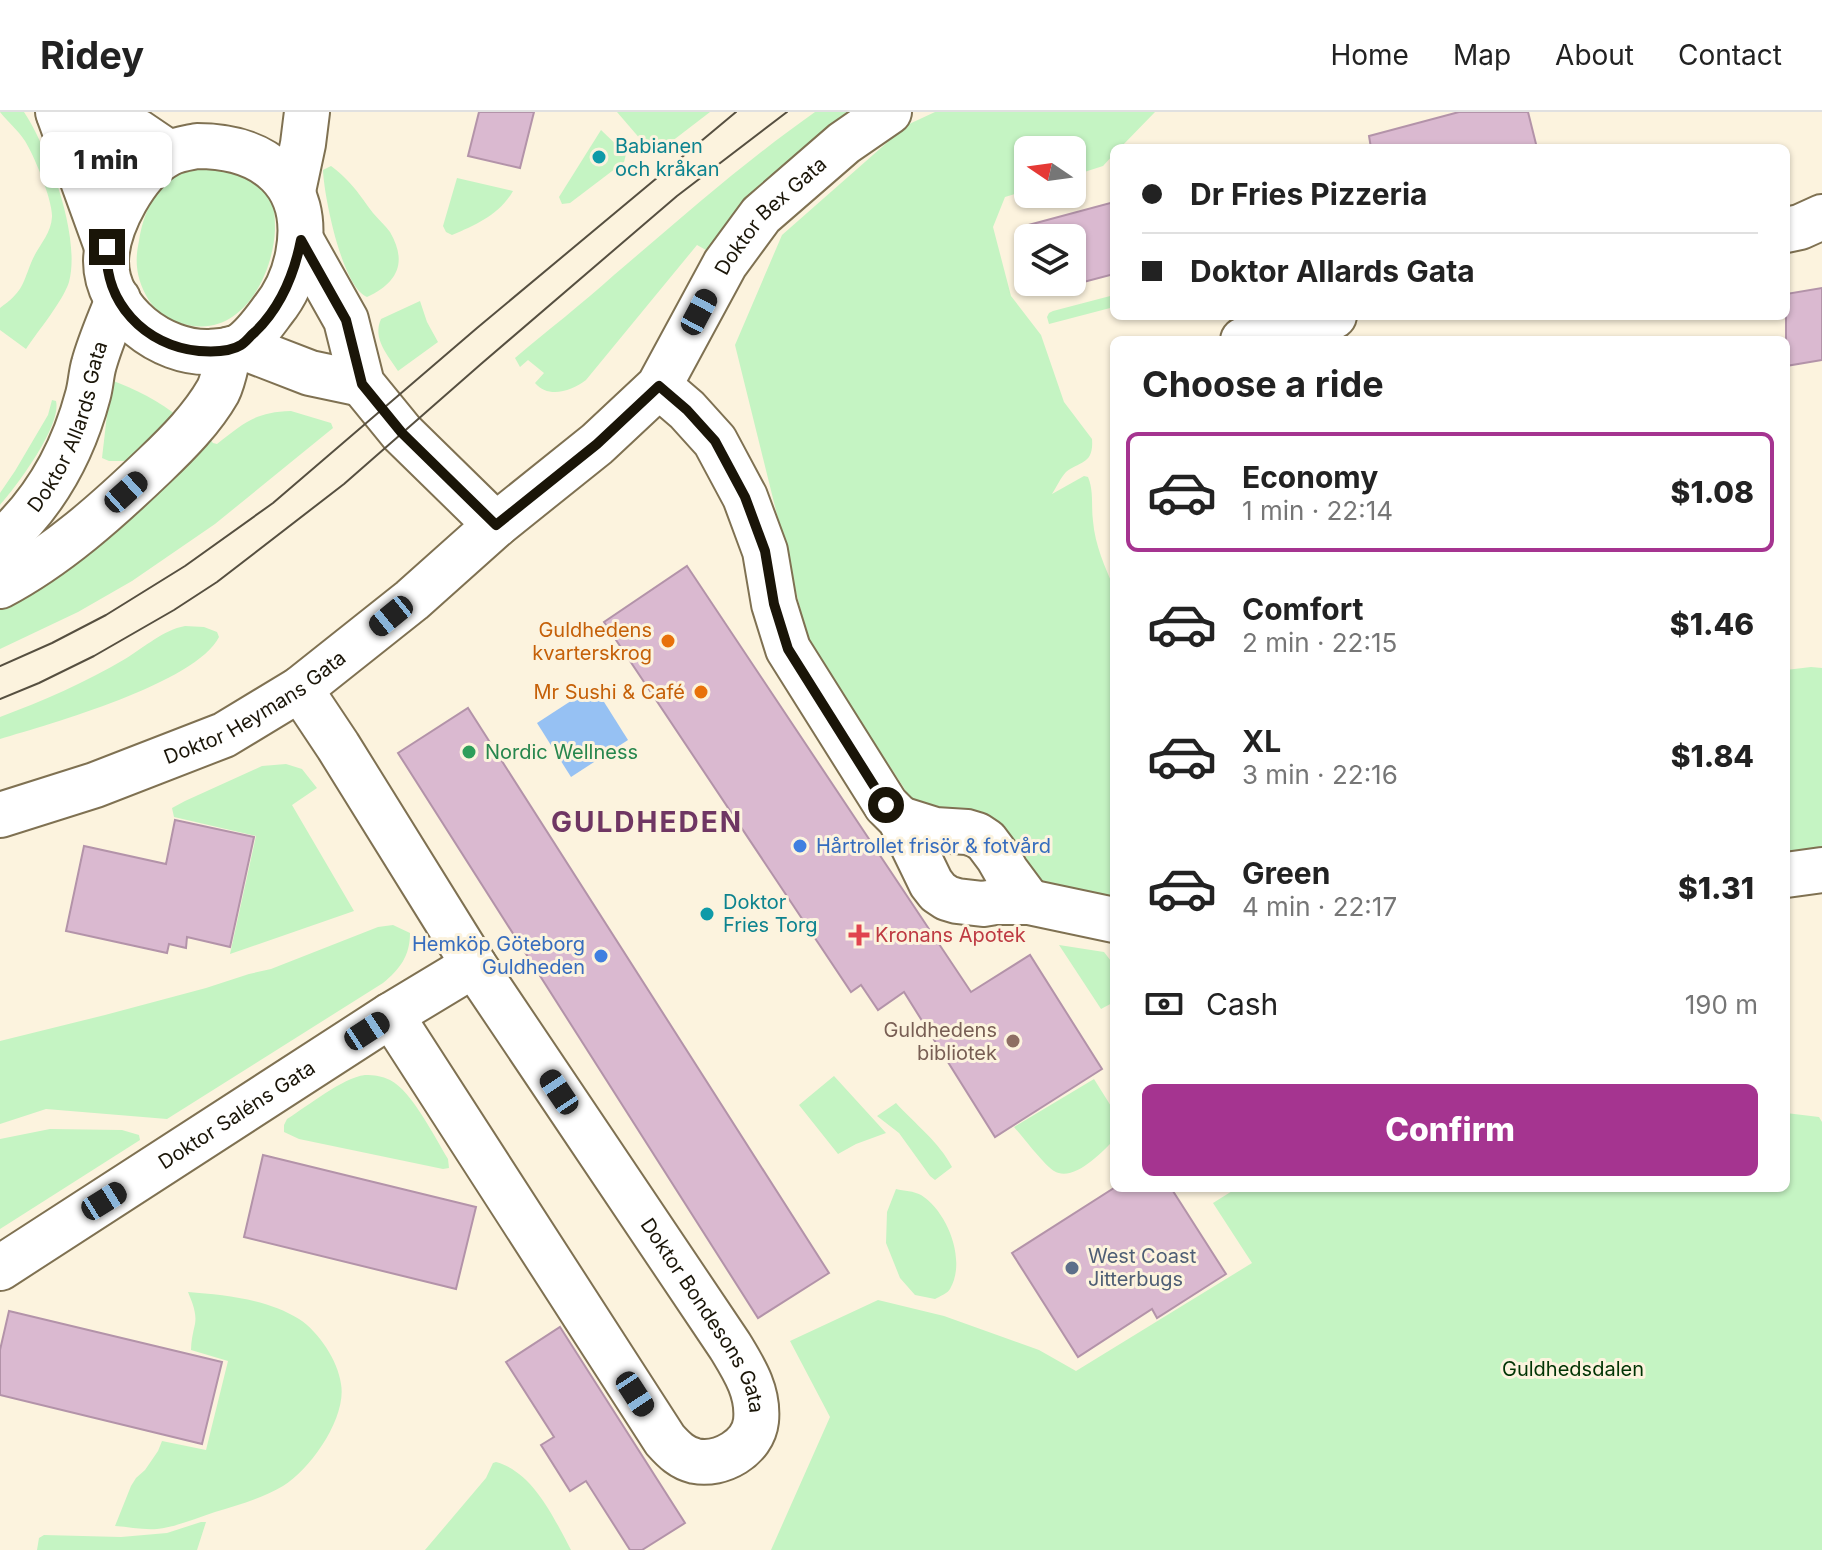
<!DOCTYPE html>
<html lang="en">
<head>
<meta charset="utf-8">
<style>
  :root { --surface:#fff; --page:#f2f2f2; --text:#222; --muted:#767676; --line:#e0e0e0; --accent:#a53490 }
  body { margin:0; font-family:Inter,sans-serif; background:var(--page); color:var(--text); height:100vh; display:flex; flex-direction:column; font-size:30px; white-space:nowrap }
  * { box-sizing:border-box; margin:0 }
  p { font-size:26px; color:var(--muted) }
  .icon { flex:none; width:44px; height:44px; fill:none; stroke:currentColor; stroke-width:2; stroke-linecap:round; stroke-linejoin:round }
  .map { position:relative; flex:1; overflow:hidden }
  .side { position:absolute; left:1110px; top:224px; width:680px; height:856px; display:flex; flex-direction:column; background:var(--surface); border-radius:12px; box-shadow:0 2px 6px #0004 }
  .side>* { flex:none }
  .hud { position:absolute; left:1110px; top:32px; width:680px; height:176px; border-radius:12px; box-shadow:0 2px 6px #0004; display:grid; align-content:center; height:176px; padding:0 32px; background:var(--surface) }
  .needle { width:52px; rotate:283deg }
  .buttons { position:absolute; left:1014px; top:24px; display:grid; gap:16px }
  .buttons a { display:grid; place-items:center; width:72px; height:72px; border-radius:12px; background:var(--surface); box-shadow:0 2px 6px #0004; font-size:40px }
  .end { position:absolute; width:36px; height:36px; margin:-18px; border:10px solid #1a1508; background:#fff; box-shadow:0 0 0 4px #fff }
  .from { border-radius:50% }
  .bubble { position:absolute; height:56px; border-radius:12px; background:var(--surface); box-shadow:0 2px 6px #0004; font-size:26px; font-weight:800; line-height:56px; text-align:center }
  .car { position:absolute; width:24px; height:48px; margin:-24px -12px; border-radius:10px; box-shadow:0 0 6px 2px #0007; background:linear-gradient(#222 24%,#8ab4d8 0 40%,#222 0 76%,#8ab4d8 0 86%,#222 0) }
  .hud b { display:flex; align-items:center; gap:28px; height:76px; font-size:30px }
  .hud b+b { border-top:2px solid var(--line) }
  .hud i { width:20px; height:20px; background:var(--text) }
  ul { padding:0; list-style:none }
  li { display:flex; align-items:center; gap:24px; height:120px; margin:0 16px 12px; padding:0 16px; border:4px solid transparent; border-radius:12px }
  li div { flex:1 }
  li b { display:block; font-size:30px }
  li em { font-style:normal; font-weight:800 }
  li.current { border-color:var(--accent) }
  li>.icon { width:72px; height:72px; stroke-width:1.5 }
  h2 { padding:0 32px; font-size:36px; line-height:96px }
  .pay { display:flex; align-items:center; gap:20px; height:88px; padding:0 32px; font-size:30px }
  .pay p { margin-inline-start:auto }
  .action { display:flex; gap:16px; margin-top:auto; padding:16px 32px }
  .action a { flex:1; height:92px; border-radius:12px; background:var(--accent); color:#fff; font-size:32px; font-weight:800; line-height:92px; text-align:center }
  header { display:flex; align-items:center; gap:48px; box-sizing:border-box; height:112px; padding:0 40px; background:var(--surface); border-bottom:2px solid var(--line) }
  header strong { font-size:38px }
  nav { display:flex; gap:44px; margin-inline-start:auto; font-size:28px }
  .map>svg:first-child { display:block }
  .green { fill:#c5f4c3 }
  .water { fill:#96c1f3 }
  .building { fill:#dab9d0; stroke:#b393a9; stroke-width:2 }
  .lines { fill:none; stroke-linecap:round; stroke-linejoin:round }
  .minor-casing { stroke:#7f7152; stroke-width:48 }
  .minor { stroke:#fff; stroke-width:44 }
  .tram { stroke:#564f40; stroke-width:2 }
  .route { stroke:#1a1508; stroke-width:10 }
  .culture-dot { fill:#0f9aa8; stroke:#fcf3de; stroke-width:3 }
  .food-dot { fill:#e8710a; stroke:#fcf3de; stroke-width:3 }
  .leisure-dot { fill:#2e9e5b; stroke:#fcf3de; stroke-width:3 }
  .shop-dot { fill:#3f7fe0; stroke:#fcf3de; stroke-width:3 }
  .health-dot { fill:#e0444e; stroke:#fcf3de; stroke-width:3 }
  .education-dot { fill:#8d6e63; stroke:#fcf3de; stroke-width:3 }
  .service-dot { fill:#5c6f8a; stroke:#fcf3de; stroke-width:3 }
  .labels { text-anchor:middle; stroke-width:6; stroke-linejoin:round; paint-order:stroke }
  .culture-label { font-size:20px; fill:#0d838f; stroke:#fcf3de; text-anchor:start }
  .street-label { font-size:20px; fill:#1a1508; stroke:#fcf3de }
  .food-label { font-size:20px; fill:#c56008; stroke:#fcf3de; text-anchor:end }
  .leisure-label { font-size:20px; fill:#27864d; stroke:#fcf3de; text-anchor:start }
  .shop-label { font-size:20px; fill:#366cbe; stroke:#fcf3de; text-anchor:start }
  .health-label { font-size:20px; fill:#be3a42; stroke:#fcf3de; text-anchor:start }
  .education-label { font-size:20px; fill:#785e54; stroke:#fcf3de; text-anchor:end }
  .service-label { font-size:20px; fill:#4e5e75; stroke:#fcf3de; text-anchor:start }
  .park-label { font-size:20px; fill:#003404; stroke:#fcf3de }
  .district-label { font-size:28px; font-weight:bold; letter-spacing:2px; fill:#6f3663; stroke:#fcf3de }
</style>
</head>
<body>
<header>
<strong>Ridey</strong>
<nav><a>Home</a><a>Map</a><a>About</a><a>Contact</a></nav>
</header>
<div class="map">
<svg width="1822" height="1438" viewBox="0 0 1822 1438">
  <rect width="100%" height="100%" fill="#fcf3de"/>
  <g class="green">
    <path d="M0 0H24C49 38 81 125 69 170 63 189 38 219 26 237L0 218V196C22 180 22 174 31 151 37 135 51 123 52 105 53 89 34 43 25 29 18 18 8 10 0 0Z"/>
    <path d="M617 0H710L654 43Z"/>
    <path d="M815 0H858L747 92 706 138 697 133 586 268C571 279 549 287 535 271L544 261 528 248 520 255 515 246C548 218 582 192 614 163 680 107 744 50 815 0Z"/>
    <path d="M935 0H1155L1120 36H1114V42L1103 54 1072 64V38H1028V78L1005 85 993 115 1011 184 1041 223 1064 290 1092 327C1094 353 1079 349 1066 360 1061 365 1056 376 1052 382L1084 364 1088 365C1094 379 1091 395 1093 409 1095 433 1105 455 1114 476V786L1041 771 1032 763 1024 739 1006 719 907 687 904 676 808 528 735 233 782 123 907 13Z"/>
    <path d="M601 18 626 42 624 50 570 91 562 92 559 85Z"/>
    <path d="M193 53 247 59C255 68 266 77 270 88 275 97 275 107 275 118 273 163 242 225 188 213 171 210 158 203 148 187 137 168 134 151 139 129 143 103 154 76 176 60 181 57 188 55 193 53Z"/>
    <path d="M331 54C351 69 359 82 373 101 378 107 385 113 390 120 408 151 397 171 367 185 342 175 324 84 323 58Z"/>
    <path d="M457 66 513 79C500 102 476 113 452 123L446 120 443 114Z"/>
    <path d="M1114 183V195L1049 212 1047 205 1049 201 1053 199Z"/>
    <path d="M420 189 427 210 438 230 398 259C388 243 372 227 381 207Z"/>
    <path d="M111 268C134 277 161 289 179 306L131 349H109L102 346Z"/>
    <path d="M52 288 56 289C62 313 17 374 0 393V381L15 359 48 303Z"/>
    <path d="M291 299 331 311 333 316 215 412 132 469 78 500 0 537V494L209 326 213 331 217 332C244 311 255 300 291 299Z"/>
    <path d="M185 514 204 515 217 520 219 525C196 571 50 612 0 627V605C43 589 86 570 125 547 145 535 163 518 185 514Z"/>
    <path d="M1811 555 1822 556V738L1786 743V558Z"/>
    <path d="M286 652 302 657 317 676 292 693 354 799 230 842 256 724 174 705 172 696 185 689 262 654Z"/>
    <path d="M393 813 410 821C410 844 400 857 383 871L167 1007 46 997 0 1012V929L105 903 206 876 249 862 271 857 378 815Z"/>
    <path d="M1059 833 1104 840 1114 853V890L1101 897Z"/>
    <path d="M365 963C374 963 382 964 390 968 412 979 435 1026 448 1047L449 1056 443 1057 299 1027 284 1020V1013L287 1007C308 994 342 966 365 963Z"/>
    <path d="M834 964 886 1021 856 1032 838 1042 799 993Z"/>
    <path d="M1094 967 1114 999V1028C1101 1041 1073 1071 1054 1059 1044 1053 1023 1025 1014 1015Z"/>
    <path d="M896 991C915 1012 939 1030 952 1055L935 1068 930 1064 899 1021 877 1004Z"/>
    <path d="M1786 1001 1819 1005 1822 1010V1438H771L830 1305 790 1229 878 1188 944 1204 1039 1238 1076 1259 1252 1151 1213 1091 1237 1076H1786Z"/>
    <path d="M50 1017 122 1018 139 1023 140 1028 0 1117V1027Z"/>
    <path d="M896 1077C904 1079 914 1079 921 1083 947 1099 967 1148 950 1177 947 1182 940 1184 935 1187L915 1183 900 1166 886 1131 887 1100Z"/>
    <path d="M188 1180C226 1183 267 1187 299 1207 319 1220 338 1249 341 1272 347 1305 311 1357 283 1374 263 1386 238 1393 215 1400 197 1406 176 1415 157 1417 143 1418 129 1415 115 1414L131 1374 136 1366 145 1358 158 1339 162 1329 206 1338 228 1249 191 1238C191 1229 193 1221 195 1212 197 1201 192 1190 188 1180Z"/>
    <path d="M496 1350C533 1360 554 1406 571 1438H425L486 1366 493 1351Z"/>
    <path d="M201 1410H206L197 1438H37L39 1426 44 1423 121 1425 167 1421Z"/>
  </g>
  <path class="water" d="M594 574 628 628 571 665 537 611Z"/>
  <g class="building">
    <path d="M479 0H534L520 56 468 44Z"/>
    <path d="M1459 0H1528L1537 36H1371L1369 24Z"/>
    <path d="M1114 90V162L1038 182 1035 170H1072V126H1028V143L1021 115Z"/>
    <path d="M1822 176V248L1786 254V182Z"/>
    <path d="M687 454 971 880 1030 843 1102 957 995 1025 904 880 878 898 861 873 851 880 604 510Z"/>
    <path d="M468 596 829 1161 758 1206 398 641Z"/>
    <path d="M175 708 254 725 230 835 187 825 186 836 169 832 167 841 66 819 84 734 166 752Z"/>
    <path d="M263 1043 476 1095 456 1177 244 1125Z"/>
    <path d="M1114 1076H1171L1226 1162 1157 1206 1152 1197 1078 1245 1012 1141Z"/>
    <path d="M9 1199 222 1250 202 1332 0 1283V1238Z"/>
    <path d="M560 1215 685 1411 642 1438H630L586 1369 570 1379 541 1333 554 1325 506 1250Z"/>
  </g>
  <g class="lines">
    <g class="minor-casing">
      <g id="minor">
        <path d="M58 0 107 135"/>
        <path d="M59 2 138 20 169 41"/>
        <path d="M197 34C265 34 312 71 298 143 294 164 286 182 273 198 264 210 253 226 240 234 232 239 219 239 210 240 162 242 106 200 106 149 107 113 136 59 168 42 177 37 187 36 197 34Z"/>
        <path d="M293 79 303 32 307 0"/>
        <path d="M1786 118 1800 115 1822 105"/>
        <path d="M301 128 346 208 362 272 402 321 496 413"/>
        <path d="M1243 228 1267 219 1334 204"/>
        <path d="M240 234 310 261 362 272"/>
        <path d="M659 274 687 298 715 329 745 385 765 439 774 492 788 537 886 693 900 707 931 771 938 780 947 786 957 789 983 792 995 790H1029L1114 808"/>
        <path id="s1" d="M0 431C45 391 73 340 88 283 91 272 91 262 94 252 100 230 110 208 118 187"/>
        <path d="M0 474C57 444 108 398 155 353 178 331 202 307 218 279 224 267 226 251 230 237"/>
        <path id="s2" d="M300 577 338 634 474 853 730 1234C744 1257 759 1280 756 1309 753 1336 721 1354 695 1349 682 1346 674 1338 665 1328L391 903"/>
        <path id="s3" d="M0 703 95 673 224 623 300 577 412 488 496 413 597 332 659 274 725 152 761 103 844 31 889 0"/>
        <path d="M900 707 935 718 967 720 977 723 986 729 998 745 1006 759 1029 790"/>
        <path d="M1786 763 1822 758"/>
        <path id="s4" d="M0 1156 391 903 474 853"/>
      </g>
    </g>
    <use href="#minor" class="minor"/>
    <g class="tram">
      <path d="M0 554 52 531 106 503 185 454 273 391 477 216 736 0"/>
      <path d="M0 587 39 571 94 544 174 498 217 470 344 372 481 252 677 84 787 0"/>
    </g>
  </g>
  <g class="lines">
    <path class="route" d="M107 135C103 190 145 234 199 239 212 240 230 240 241 233 246 230 250 224 255 220 281 195 294 163 301 128L346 208 362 272 402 321 496 413 597 332 659 274 687 298 715 329 745 385 765 439 774 492 788 537 886 693"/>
  </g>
  <g class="culture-dot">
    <circle cx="599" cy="45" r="8"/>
    <circle cx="707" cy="802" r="8"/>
  </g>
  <g class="food-dot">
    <circle cx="668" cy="529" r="8"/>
    <circle cx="701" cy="580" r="8"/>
  </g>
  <circle class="leisure-dot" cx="469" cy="640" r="8"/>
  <g class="shop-dot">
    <circle cx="800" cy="734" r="8"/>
    <circle cx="601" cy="844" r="8"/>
  </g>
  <path class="health-dot" d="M855 811h8v8h8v8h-8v8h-8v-8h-8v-8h8z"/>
  <circle class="education-dot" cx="1013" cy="929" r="8"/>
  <circle class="service-dot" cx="1072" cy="1156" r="8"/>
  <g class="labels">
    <g class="culture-label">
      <text x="615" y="41">Babianen<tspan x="615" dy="23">och kråkan</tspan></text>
      <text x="723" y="797">Doktor<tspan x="723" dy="23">Fries Torg</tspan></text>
    </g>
    <g class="street-label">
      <text dy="7" stroke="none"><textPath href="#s3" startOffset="1002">Doktor Bex Gata</textPath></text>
      <text dy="7" stroke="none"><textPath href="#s1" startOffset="138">Doktor Allards Gata</textPath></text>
      <text dy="7" stroke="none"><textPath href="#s3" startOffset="278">Doktor Heymans Gata</textPath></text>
      <text dy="7" stroke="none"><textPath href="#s4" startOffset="282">Doktor Saléns Gata</textPath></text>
      <text dy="7" stroke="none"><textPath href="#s2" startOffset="746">Doktor Bondesons Gata</textPath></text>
    </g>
    <g class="food-label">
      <text x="652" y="525">Guldhedens<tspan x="652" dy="23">kvarterskrog</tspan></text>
      <text x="685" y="587">Mr Sushi &amp; Café</text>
    </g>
    <g class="leisure-label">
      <text x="485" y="647">Nordic Wellness</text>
    </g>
    <g class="shop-label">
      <text x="816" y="741">Hårtrollet frisör &amp; fotvård</text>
      <text x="585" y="839" text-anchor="end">Hemköp Göteborg<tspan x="585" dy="23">Guldheden</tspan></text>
    </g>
    <g class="health-label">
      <text x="875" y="830">Kronans Apotek</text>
    </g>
    <g class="education-label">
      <text x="997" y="925">Guldhedens<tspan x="997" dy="23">bibliotek</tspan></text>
    </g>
    <g class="service-label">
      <text x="1088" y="1151">West Coast<tspan x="1088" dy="23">Jitterbugs</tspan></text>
    </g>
    <g class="park-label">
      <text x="1573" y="1264">Guldhedsdalen</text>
    </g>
    <g class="district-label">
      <text x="647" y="720">GULDHEDEN</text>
    </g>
  </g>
</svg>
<div class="buttons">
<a><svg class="needle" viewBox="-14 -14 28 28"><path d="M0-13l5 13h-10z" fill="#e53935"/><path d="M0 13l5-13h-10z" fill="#767676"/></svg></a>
<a><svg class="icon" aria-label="layers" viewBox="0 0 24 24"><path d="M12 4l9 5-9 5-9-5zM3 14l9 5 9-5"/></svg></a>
</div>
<i class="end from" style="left:886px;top:693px"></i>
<i class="end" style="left:107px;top:135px"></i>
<div class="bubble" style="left:40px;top:20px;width:132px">1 min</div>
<i class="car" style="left:699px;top:200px;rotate:28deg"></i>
<i class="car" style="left:126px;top:380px;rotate:48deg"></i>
<i class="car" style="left:391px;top:504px;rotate:231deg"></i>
<i class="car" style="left:367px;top:919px;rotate:57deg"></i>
<i class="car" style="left:559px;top:980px;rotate:326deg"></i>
<i class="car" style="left:104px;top:1089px;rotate:58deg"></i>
<i class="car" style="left:635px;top:1282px;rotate:147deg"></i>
<div class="hud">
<b><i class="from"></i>Dr Fries Pizzeria</b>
<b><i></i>Doktor Allards Gata</b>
</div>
<section class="side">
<h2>Choose a ride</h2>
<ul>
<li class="current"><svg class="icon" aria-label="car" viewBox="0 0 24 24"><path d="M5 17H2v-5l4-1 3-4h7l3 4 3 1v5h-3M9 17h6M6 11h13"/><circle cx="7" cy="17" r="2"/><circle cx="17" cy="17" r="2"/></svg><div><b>Economy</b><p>1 min · 22:14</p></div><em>$1.08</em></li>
<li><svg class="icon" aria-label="car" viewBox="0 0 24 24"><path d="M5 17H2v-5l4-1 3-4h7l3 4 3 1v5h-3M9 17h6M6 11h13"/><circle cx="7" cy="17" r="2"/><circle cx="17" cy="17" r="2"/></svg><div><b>Comfort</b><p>2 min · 22:15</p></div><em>$1.46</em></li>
<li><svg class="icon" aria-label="car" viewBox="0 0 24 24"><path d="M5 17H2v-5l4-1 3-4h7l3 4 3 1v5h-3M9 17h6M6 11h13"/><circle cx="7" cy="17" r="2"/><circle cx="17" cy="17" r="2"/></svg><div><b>XL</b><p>3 min · 22:16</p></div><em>$1.84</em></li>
<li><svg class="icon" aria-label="car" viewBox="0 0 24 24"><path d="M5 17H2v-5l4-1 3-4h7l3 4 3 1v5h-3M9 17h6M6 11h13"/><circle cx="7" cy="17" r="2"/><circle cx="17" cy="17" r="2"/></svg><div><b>Green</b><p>4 min · 22:17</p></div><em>$1.31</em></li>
</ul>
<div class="pay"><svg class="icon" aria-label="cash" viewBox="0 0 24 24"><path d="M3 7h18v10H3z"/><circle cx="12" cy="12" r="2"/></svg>Cash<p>190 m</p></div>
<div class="action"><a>Confirm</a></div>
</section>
</div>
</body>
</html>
